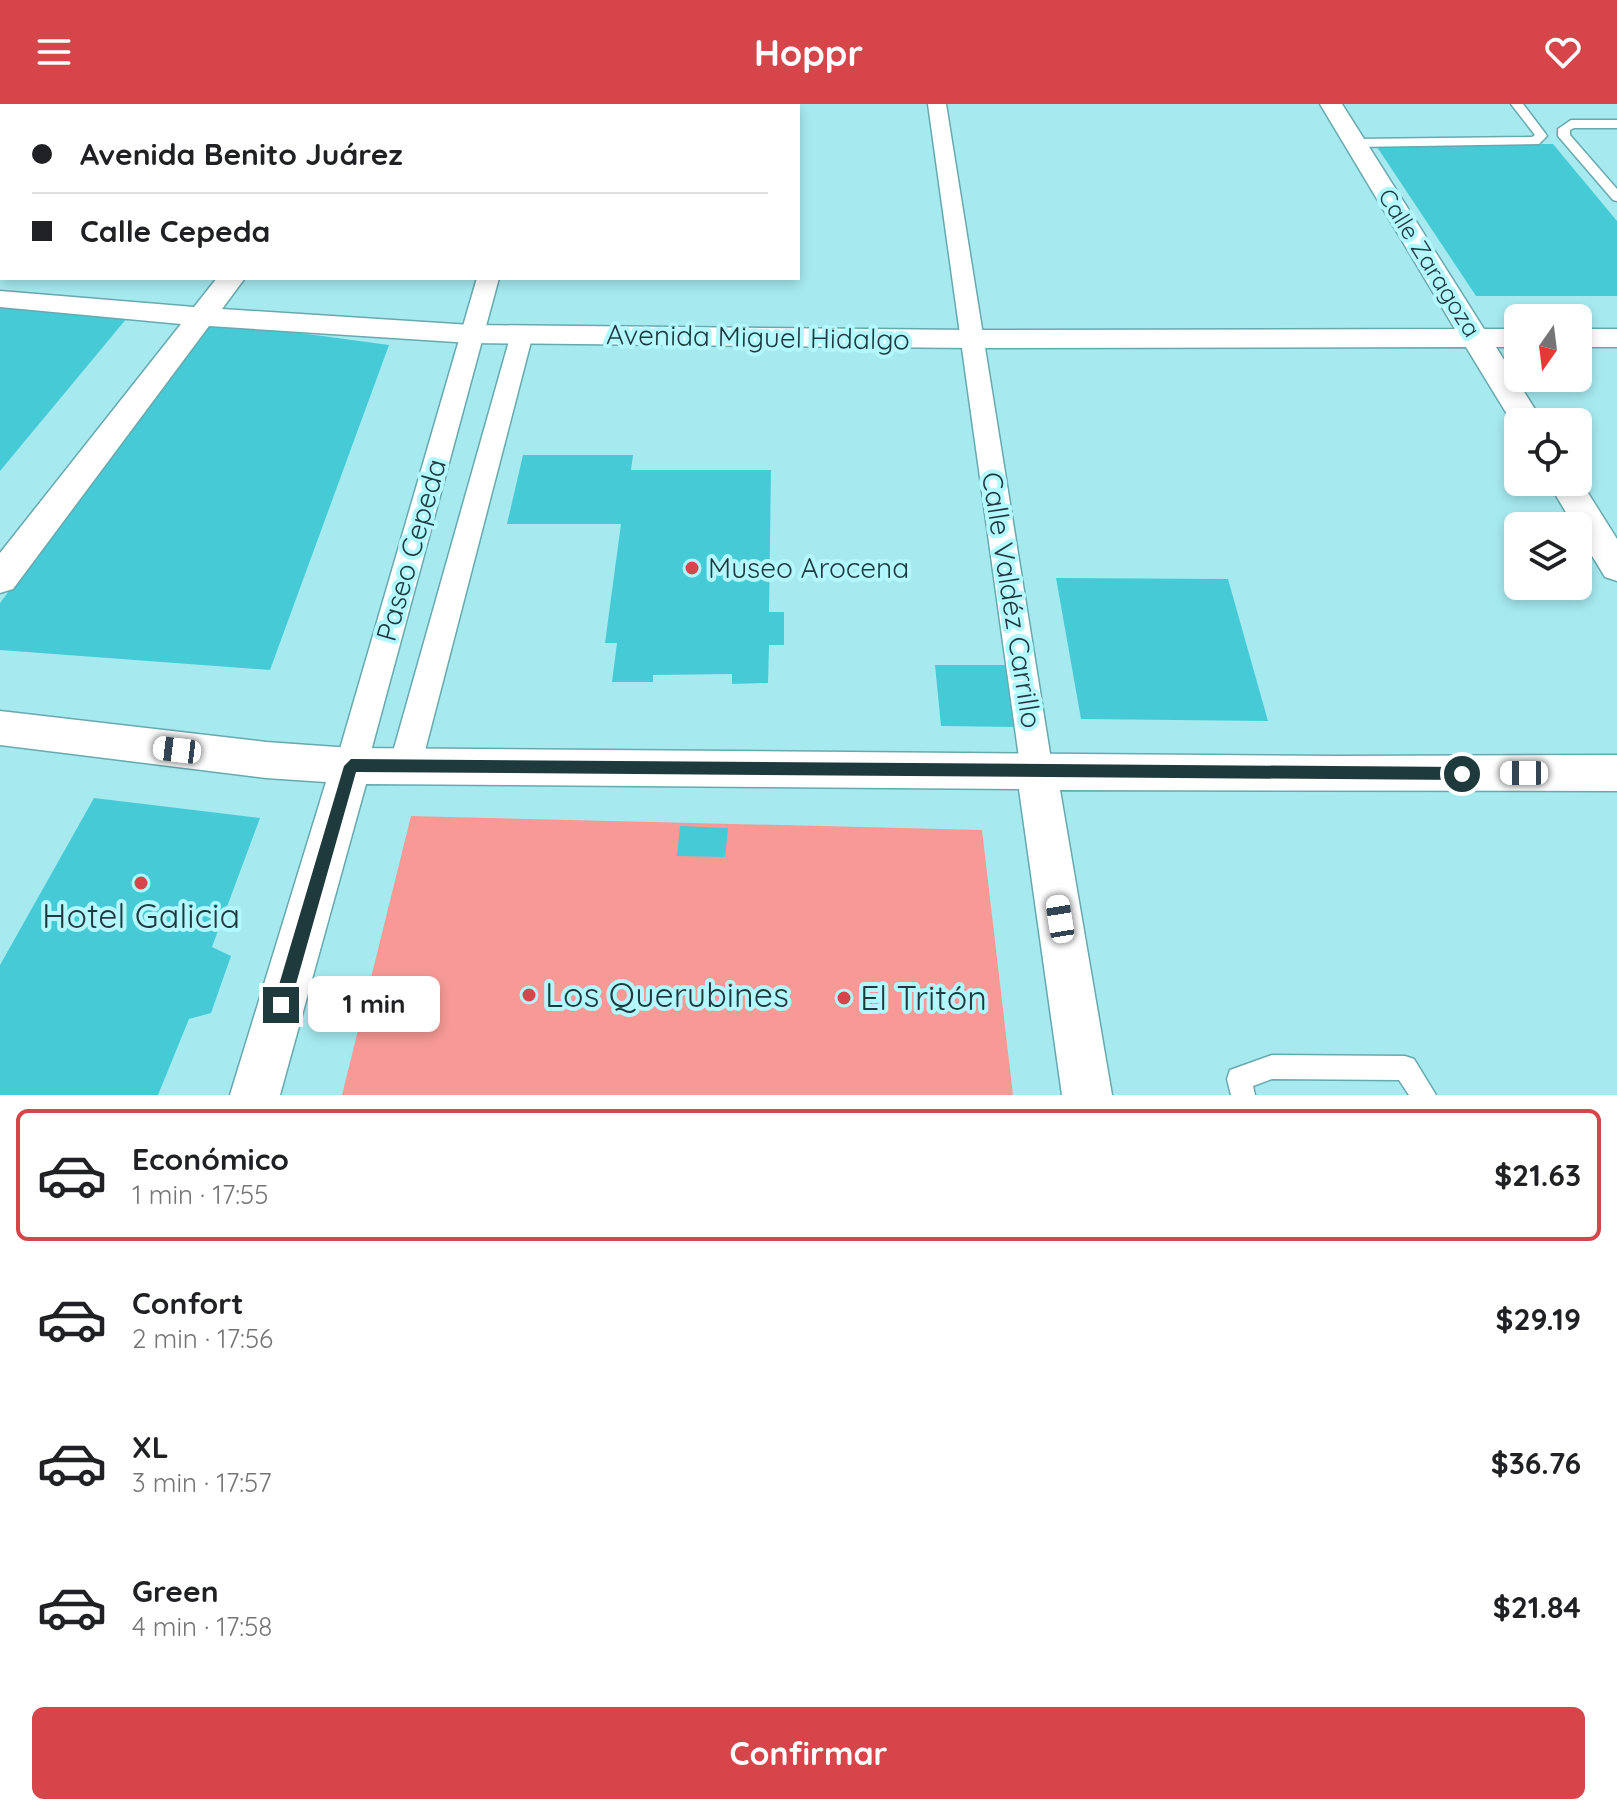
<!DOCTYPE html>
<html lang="es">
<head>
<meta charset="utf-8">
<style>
  :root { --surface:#fff; --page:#f2f2f2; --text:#202124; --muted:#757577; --line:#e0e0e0; --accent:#d5454a }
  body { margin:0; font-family:Quicksand,sans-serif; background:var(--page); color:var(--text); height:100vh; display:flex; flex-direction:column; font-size:30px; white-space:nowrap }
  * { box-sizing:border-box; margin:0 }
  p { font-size:26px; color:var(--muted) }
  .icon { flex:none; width:44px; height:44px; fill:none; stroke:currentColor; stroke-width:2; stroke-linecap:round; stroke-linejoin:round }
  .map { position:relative; height:991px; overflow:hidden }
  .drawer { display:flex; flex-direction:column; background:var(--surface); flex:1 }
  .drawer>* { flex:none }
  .banner { position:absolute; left:0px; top:0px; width:800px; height:176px; box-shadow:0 4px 12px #0003; display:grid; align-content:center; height:176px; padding:0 32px; background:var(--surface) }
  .needle { width:52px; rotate:194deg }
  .fabs { position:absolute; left:1504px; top:200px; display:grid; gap:16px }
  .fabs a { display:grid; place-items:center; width:88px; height:88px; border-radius:12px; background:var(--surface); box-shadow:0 4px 12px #0003; font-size:40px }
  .end { position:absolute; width:36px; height:36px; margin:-18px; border:10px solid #1e3a3d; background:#fff; box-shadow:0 0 0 4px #fff }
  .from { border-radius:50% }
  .bubble { position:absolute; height:56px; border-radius:12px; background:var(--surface); box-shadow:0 4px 12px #0003; font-size:26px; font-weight:800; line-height:56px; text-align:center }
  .car { position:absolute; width:24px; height:48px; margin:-24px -12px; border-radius:10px; box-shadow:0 0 6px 2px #0007; background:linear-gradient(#fff 24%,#345 0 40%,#fff 0 76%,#345 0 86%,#fff 0) }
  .banner b { display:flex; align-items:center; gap:28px; height:76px; font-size:30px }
  .banner b+b { border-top:2px solid var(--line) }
  .banner i { width:20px; height:20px; background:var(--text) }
  ul { padding:14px 0 0; list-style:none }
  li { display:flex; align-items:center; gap:24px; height:132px; margin:0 16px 12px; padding:0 16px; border:4px solid transparent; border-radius:12px }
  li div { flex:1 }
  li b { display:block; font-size:30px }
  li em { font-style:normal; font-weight:800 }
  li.active { border-color:var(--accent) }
  li>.icon { width:72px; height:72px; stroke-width:1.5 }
  .cta { display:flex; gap:16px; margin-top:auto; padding:16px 32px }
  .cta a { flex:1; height:92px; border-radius:12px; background:var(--accent); color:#fff; font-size:32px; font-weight:800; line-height:92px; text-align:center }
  header { display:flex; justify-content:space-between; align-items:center; height:104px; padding:0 32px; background:var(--accent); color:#fff; font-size:36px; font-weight:800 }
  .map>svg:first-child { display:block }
  .green { fill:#f79a95 }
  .building { fill:#46cbd6 }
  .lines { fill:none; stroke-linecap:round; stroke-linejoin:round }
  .service-casing { stroke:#66a9af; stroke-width:3 }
  .pedestrian-casing { stroke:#66a9af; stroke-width:3 }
  .minor-casing { stroke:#66a9af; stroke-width:3 }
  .secondary-casing { stroke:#66a9af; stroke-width:3 }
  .service { fill:#fff; fill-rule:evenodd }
  .pedestrian { fill:#fff; fill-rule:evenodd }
  .minor { fill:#fff; fill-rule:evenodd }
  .secondary { fill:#e4f6e3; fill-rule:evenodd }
  .route { fill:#1e3a3d }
  .poi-dot { fill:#d5454a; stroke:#b3f8fe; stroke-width:3 }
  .labels { text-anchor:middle; stroke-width:8; stroke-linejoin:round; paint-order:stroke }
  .far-street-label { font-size:24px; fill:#1e3a3d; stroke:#b3f8fe }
  .street-label { font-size:28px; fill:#1e3a3d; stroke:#b3f8fe }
  .poi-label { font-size:28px; fill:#1e3a3d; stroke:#b3f8fe; text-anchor:start }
  .near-poi-label { font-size:34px; fill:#1e3a3d; stroke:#b3f8fe; text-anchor:start }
</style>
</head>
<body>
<header><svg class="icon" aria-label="menu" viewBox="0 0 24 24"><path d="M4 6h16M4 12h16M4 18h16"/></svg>Hoppr<svg class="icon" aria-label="heart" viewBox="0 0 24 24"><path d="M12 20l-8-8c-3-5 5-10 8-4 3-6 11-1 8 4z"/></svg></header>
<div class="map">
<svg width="1617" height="991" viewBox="0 0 1617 991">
  <rect width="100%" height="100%" fill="#a6eaf0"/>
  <path class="green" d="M411 712 982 726 1013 991H342Z"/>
  <g class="building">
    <path d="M1375 40H1553L1617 117V192H1476Z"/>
    <path d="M0 200 132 208 0 367Z"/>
    <path d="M211 217 389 241 270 566 0 546V499Z"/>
    <path d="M523 351H633L631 366H771L769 508H784V541H769L768 579 732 580V570L653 571V578H612L617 539H605L621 420H507Z"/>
    <path d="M1056 474 1228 475 1268 617 1081 615Z"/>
    <path d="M935 561H1006L1015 623 941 622Z"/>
    <path d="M94 694 260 714 212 843 231 852 211 909 189 915 158 991H0V861Z"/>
    <path d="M680 722 728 724 725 753 677 752Z"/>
  </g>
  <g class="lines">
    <g class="service-casing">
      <g id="service">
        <path d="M1511 0H1523L1545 29 1547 32 1539 40 1356 43 1350 39 1356 35 1532 33 1535 31Z"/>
        <path d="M1617 16V24H1574L1570 26V31L1617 85V97L1613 96 1558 32V25L1571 16Z"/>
        <path d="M1272 951 1405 952 1414 955 1436 991H1409L1399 976 1272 975 1253 982 1255 991H1231L1227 975 1230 966Z"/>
      </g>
    </g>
    <g class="pedestrian-casing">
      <g id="pedestrian">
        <path d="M531 0H549L530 2Z"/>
        <path d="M928 0H946L1053 668 1048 678 1037 682 1026 678 1021 668Z"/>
        <path d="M477 174H499L367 662 362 672 351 676 340 672 335 662Z"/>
        <path d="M522 223 530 225 533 230 421 662 416 672 405 676 394 672 389 662 511 230 514 225Z"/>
      </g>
    </g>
    <g class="minor-casing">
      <g id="minor">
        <path d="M1320 0H1342L1484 225H1518V243H1496L1543 318H1518L1516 325 1466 243 973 244 471 239 209 222 13 485 0 489V449L181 220 0 203V187L194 203 217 174H245L222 205 471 221 973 226 1455 225Z"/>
        <rect x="1578" y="225" width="39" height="18"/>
        <path d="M1578 373 1617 435V477L1605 473 1578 429V422H1574L1548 378H1578Z"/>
        <path d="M0 607 266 638 351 644 1338 652 1617 651V687L1060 686 1112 991H1062L1019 685 366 680 280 991H230L326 678 266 674 0 641Z"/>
      </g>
    </g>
    <g class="secondary-casing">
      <g id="secondary">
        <path d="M143 0H172L142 2Z"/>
        <path d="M2 112V132L0 133V113Z"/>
      </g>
    </g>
    <use href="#service" class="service"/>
    <use href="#pedestrian" class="pedestrian"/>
    <use href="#minor" class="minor"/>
    <use href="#secondary" class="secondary"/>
  </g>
  <path class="route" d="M351 655 1462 663 1469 670 1462 676 356 668 290 901 287 907 281 910 275 907 273 901 344 662Z"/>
  <g class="poi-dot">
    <circle cx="692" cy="464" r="8"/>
    <circle cx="141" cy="779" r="8"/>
    <circle cx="529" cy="891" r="8"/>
    <circle cx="844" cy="894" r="8"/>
  </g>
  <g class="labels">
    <g class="far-street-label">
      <text transform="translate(1429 159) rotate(58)" y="8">Calle Zaragoza</text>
    </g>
    <g class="street-label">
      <text transform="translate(758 233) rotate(1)" y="10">Avenida Miguel Hidalgo</text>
      <text transform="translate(411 446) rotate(-74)" y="10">Paseo Cepeda</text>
      <text transform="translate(1012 496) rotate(81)" y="10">Calle Valdéz Carrillo</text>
    </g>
    <g class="poi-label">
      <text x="708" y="474">Museo Arocena</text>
    </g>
    <g class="near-poi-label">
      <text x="141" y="824" text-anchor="middle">Hotel Galicia</text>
      <text x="545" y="903">Los Querubines</text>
      <text x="860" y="906">El Tritón</text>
    </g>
  </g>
</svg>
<div class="fabs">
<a><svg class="needle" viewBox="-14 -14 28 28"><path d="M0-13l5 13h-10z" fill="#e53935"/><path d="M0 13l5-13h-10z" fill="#757577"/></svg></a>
<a><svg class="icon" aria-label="locate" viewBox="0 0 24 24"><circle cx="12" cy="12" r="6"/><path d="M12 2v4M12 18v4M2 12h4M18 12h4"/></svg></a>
<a><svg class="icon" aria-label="layers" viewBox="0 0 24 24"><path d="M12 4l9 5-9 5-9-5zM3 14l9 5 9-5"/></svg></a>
</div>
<i class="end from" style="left:1462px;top:670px"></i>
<i class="end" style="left:281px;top:901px"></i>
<div class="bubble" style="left:308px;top:872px;width:132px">1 min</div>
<i class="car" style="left:177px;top:646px;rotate:277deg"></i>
<i class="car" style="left:1524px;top:669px;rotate:270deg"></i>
<i class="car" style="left:1060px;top:815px;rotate:351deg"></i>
<div class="banner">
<b><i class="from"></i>Avenida Benito Juárez</b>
<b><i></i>Calle Cepeda</b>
</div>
</div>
<section class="drawer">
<ul>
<li class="active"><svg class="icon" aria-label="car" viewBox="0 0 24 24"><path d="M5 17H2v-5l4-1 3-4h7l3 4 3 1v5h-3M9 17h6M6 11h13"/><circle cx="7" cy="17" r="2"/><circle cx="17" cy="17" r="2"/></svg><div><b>Económico</b><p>1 min · 17:55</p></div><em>$21.63</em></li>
<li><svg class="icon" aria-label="car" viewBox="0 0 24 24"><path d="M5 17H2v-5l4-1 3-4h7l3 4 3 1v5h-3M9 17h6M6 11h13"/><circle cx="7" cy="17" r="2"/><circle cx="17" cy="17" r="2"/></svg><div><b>Confort</b><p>2 min · 17:56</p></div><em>$29.19</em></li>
<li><svg class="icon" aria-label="car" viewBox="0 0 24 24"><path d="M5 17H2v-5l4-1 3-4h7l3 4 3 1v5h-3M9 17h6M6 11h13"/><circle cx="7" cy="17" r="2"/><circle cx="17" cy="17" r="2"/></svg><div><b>XL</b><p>3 min · 17:57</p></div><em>$36.76</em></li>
<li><svg class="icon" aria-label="car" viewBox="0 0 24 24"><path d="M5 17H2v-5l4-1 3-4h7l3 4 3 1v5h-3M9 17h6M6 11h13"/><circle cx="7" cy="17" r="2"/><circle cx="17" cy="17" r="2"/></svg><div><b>Green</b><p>4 min · 17:58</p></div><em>$21.84</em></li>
</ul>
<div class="cta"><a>Confirmar</a></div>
</section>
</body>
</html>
